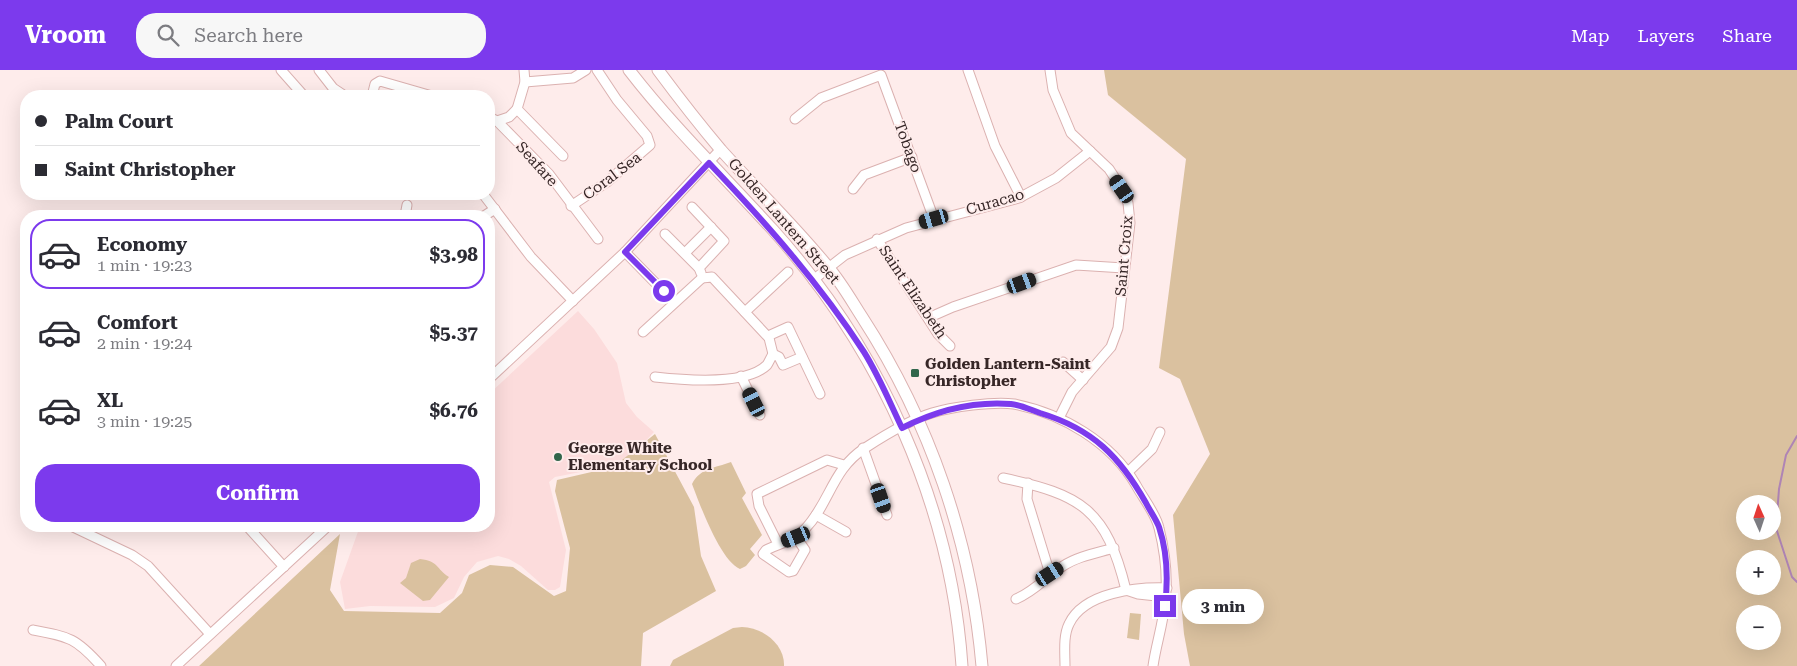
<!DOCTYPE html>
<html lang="en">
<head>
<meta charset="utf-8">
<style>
  :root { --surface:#fff; --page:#f7f7f7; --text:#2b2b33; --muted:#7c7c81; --line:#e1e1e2; --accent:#7c3aed }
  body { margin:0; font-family:"Roboto Serif",serif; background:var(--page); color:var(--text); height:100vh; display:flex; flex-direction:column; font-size:19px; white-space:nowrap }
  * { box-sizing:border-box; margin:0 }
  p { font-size:16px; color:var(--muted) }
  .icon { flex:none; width:28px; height:28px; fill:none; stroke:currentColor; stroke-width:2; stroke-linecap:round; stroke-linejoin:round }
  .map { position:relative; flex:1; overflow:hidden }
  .details { position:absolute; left:20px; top:140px; width:475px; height:322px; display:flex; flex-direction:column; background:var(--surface); border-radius:20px; box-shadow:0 5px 20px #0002 }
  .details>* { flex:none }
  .guide { position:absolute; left:20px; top:20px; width:475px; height:110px; border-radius:20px; box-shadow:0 5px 20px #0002; display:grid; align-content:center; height:110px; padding:0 15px; background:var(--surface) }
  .needle { width:32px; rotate:357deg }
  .controls { position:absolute; left:1736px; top:425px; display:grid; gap:10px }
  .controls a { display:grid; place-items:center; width:45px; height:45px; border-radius:50%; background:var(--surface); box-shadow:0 5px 20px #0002; font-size:25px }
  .end { position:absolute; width:22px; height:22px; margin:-11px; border:6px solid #7c3aed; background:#fff; box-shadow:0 0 0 2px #fff }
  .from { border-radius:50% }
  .bubble { position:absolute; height:35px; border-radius:18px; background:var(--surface); box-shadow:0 5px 20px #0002; font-size:16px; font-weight:700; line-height:35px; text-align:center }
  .car { position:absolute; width:15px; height:30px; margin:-15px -8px; border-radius:6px; box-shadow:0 0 4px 1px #0007; background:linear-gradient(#222 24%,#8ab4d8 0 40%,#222 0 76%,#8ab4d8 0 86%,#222 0) }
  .guide b { display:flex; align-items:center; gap:18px; height:48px; font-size:19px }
  .guide b+b { border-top:1px solid var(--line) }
  .guide i { width:12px; height:12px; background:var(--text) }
  ul { padding:9px 0 0; list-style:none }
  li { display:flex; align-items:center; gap:15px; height:70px; margin:0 10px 8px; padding:0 5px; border:2px solid transparent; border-radius:20px }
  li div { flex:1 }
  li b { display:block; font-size:19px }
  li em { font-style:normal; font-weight:700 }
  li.active { border-color:var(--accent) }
  li>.icon { width:45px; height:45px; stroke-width:1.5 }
  .primary-button { display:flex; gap:10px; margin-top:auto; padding:10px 15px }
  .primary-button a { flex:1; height:58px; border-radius:20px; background:var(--accent); color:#fff; font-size:20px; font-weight:700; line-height:58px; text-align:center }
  header { display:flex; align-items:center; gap:30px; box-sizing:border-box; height:70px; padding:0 25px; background:var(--accent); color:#fff }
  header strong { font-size:24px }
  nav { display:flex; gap:28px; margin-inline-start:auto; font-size:18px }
  .search { width:350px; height:45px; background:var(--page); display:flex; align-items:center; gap:12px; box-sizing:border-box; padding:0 18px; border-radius:20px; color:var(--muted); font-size:19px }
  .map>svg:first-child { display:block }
  .built { fill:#fcdcdc }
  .green { fill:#dac19f; fill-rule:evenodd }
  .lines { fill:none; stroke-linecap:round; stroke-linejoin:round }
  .stream { stroke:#af84b5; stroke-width:2 }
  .minor-casing { stroke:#dbb1b0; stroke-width:11 }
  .major-casing { stroke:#dbb1b0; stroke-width:13 }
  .minor { stroke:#fff; stroke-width:9 }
  .major { stroke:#fff; stroke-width:11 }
  .route { stroke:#7c3aed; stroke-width:6 }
  .poi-dot { fill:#31664b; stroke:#feeceb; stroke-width:2 }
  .labels { text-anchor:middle; stroke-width:4; stroke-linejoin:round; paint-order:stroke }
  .street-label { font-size:15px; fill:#372727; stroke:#feeceb }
  .poi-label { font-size:15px; font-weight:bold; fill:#372727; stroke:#feeceb; text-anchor:start }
</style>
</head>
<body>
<header>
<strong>Vroom</strong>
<div class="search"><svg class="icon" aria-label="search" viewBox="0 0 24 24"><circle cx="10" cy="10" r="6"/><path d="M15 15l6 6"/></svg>Search here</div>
<nav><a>Map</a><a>Layers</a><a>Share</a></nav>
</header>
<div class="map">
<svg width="1797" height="596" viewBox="0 0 1797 596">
  <rect width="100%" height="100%" fill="#feeceb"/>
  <path class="built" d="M578 241 594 259 617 293 626 333 637 347 654 362 635 382 611 396 555 407 549 412 566 480 560 517 555 520H548L521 496 509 489 498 486 477 492 464 507 454 528 435 537 370 536 345 539 340 512 360 456H489V324Z"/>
  <g class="green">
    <path d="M1104 0H1797V596H1190L1184 564 1173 445 1210 384 1180 309 1159 298 1186 89 1108 25ZM1745 434H1772V461H1745ZM1745 489H1772V516H1745ZM1745 544H1772V571H1745Z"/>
    <path d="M655 364 694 437 701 486 716 521 643 563 641 596H199L340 464 330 520 344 541 440 543 462 523 469 505 490 495 513 497 554 526 566 521 570 478 555 421 557 410 613 397Z"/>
    <path d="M731 392 746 423 742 428 762 465 750 479 755 485 746 496 740 499C720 490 700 435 692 414 700 398 715 398 731 392Z"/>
    <path d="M420 489C439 491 436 499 449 507L430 530 423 531 400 513 406 508 411 493Z"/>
    <path d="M1130 543 1141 544 1139 570 1127 568Z"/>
    <path d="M742 557C762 557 785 574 784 596H670L673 590 733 558Z"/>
  </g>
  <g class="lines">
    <path class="stream" d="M1797 366 1786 385 1779 419 1776 458 1792 507 1797 512"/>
    <g class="minor-casing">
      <g id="minor">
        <path d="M281 0 304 26"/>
        <path d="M319 0 333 18 345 26"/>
        <path d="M524 0 525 12 517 39 563 86"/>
        <path d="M968 0 995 76 1021 127"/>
        <path d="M1050 0 1053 20 1071 63 1109 99 1122 119 1128 133 1130 153 1118 258 1111 277 1072 322 1059 348"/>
        <path d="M525 12 573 8 586 0"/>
        <path d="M372 26 375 14 380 11 432 26"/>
        <path d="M489 47 497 51 549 104 598 169"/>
        <path d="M795 49 821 28 881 5 934 149"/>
        <path d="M497 51 509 47 517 39"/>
        <path d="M853 119 864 105 912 87"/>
        <path d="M483 124 531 187 573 231"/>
        <path d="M571 136 607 112 650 75 647 66 617 30 597 0"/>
        <path d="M692 137 724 171 699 198"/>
        <path d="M405 146 407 135"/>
        <path d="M484 146 495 139"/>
        <path d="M665 164 699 198 701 203"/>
        <path d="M877 169 938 264 950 276"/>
        <path d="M625 182 674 232"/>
        <path d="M685 183 711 157"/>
        <path d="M702 208 712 207 769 268 773 284"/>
        <path d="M813 210 845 185 906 158 1019 128 1056 108 1090 81"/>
        <path d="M745 242 788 202"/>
        <path d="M928 248 953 237 1076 195 1124 198"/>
        <path d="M643 262 702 208"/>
        <path d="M768 266 788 257 820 324"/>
        <path d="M773 284 779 287 783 295 802 287"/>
        <path d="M1063 292 1083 310"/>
        <path d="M741 306 760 345"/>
        <path d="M655 307C682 310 746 316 767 295 769 292 771 287 773 284"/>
        <path d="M489 309 625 182 721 79"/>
        <path d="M863 378 887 445"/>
        <path d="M1128 402 1152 379 1160 362"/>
        <path d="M1003 408C1082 425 1106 439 1126 520"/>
        <path d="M1028 413 1027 429 1050 504"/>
        <path d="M816 445 846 462"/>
        <path d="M71 456 132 485 148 496 210 564"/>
        <path d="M247 456 284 497"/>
        <path d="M796 467 805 480 793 501 789 502 763 484 766 480C779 474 795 470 805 459 830 433 832 399 865 378 885 365 909 350 932 343 951 337 994 331 1014 334 1063 344 1111 372 1136 415 1143 428 1156 444 1159 458 1165 482 1168 509 1165 533 1163 554 1156 575 1153 596"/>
        <path d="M778 474 759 436 757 424 827 390 844 395"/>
        <path d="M1126 520 1138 524 1166 527"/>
        <path d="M1016 529C1037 520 1045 507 1063 496 1078 486 1097 483 1114 478"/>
        <path d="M33 560C70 567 76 568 101 596"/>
        <path d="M176 596 328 456"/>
        <path d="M1065 596C1065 583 1063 566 1069 554 1084 522 1137 517 1167 518"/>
      </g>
    </g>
    <g class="major-casing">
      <g id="major">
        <path d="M629 0C673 57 725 107 773 160 881 280 951 435 962 596"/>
        <path d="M658 0C678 27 699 54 721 80 756 119 795 156 828 197 841 212 851 230 862 247 930 352 971 471 982 596"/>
      </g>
    </g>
    <use href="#minor" class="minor"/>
    <use href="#major" class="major"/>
  </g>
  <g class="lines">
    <path class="route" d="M664 221 625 182 709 93C766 153 819 213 864 282 879 306 890 333 902 358 937 340 972 331 1011 334 1021 335 1031 340 1040 343 1093 359 1120 387 1146 433 1150 441 1156 449 1159 457 1167 481 1168 511 1165 536"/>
  </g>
  <g class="poi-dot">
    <rect x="910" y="298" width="10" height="10" rx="2.5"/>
    <circle cx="558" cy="387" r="5"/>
  </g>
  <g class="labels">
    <g class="street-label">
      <text transform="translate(908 77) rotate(70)" y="5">Tobago</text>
      <text transform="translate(537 94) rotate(48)" y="5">Seafare</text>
      <text transform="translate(612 106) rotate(-37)" y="5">Coral Sea</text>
      <text transform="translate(995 132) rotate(-16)" y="5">Curacao</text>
      <text transform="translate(784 151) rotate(49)" y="5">Golden Lantern Street</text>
      <text transform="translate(1124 186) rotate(-85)" y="5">Saint Croix</text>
      <text transform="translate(913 222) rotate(56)" y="5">Saint Elizabeth</text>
    </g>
    <g class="poi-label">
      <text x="925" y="299">Golden Lantern-Saint<tspan x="925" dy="17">Christopher</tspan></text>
      <text x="568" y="383">George White<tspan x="568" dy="17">Elementary School</tspan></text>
    </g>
  </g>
</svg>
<div class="controls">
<a><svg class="needle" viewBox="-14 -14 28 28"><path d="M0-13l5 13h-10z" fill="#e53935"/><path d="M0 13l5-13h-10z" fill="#7c7c81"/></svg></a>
<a>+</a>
<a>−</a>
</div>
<i class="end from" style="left:664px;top:221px"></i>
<i class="end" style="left:1165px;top:536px"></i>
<div class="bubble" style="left:1182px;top:519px;width:82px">3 min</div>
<i class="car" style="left:1122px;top:119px;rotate:325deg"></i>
<i class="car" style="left:934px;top:149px;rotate:254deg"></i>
<i class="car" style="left:1022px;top:213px;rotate:70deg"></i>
<i class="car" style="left:754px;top:332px;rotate:334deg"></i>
<i class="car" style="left:881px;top:428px;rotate:161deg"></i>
<i class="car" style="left:796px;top:467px;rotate:248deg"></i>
<i class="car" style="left:1050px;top:504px;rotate:57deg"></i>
<div class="guide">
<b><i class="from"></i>Palm Court</b>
<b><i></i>Saint Christopher</b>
</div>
<section class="details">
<ul>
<li class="active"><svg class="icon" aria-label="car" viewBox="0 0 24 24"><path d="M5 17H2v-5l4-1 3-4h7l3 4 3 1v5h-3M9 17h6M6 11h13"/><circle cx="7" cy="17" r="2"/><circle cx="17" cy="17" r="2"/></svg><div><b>Economy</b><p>1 min · 19:23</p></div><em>$3.98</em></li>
<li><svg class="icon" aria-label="car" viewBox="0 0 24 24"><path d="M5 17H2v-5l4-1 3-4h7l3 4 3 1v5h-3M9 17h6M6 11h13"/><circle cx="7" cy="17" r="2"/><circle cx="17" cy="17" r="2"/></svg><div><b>Comfort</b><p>2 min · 19:24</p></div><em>$5.37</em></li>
<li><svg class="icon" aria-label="car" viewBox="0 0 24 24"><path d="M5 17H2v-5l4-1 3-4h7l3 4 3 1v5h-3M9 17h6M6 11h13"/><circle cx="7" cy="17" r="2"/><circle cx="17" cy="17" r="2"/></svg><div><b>XL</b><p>3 min · 19:25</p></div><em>$6.76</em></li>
</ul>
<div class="primary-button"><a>Confirm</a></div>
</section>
</div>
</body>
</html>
